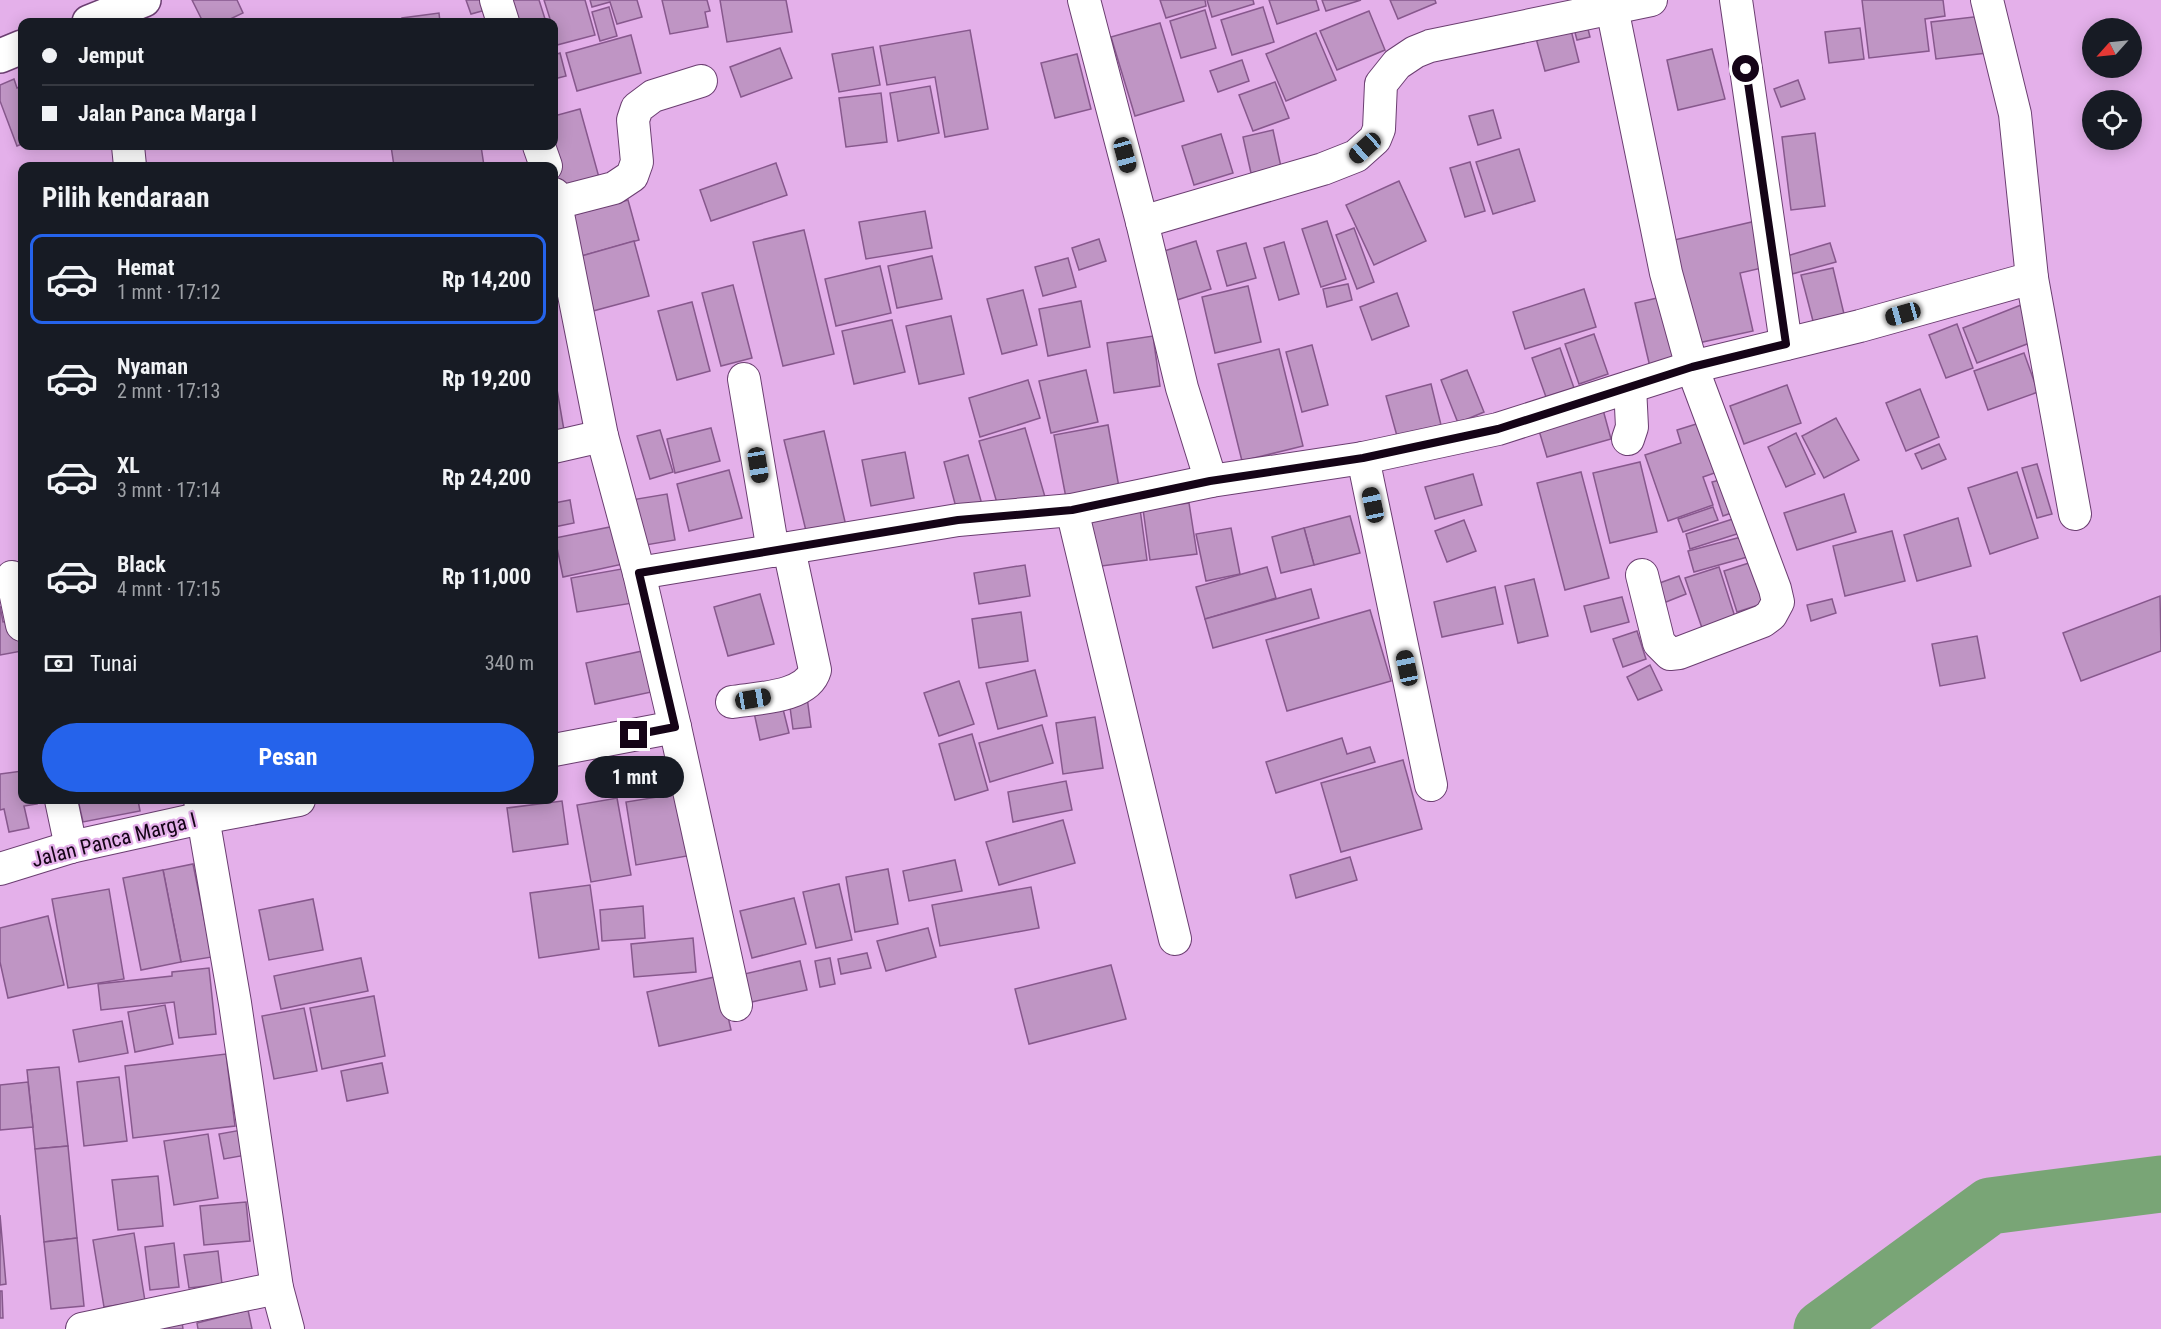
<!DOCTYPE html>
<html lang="id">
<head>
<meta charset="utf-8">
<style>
  :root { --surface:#171b24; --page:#20242c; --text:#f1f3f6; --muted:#9ea1a6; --line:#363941; --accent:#2563eb }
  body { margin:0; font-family:"Roboto Condensed",sans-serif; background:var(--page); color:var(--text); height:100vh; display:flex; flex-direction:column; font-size:22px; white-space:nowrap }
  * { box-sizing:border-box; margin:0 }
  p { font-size:20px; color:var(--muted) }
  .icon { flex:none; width:33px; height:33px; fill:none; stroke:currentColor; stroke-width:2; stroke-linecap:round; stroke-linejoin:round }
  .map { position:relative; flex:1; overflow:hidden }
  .details { position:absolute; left:18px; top:162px; width:540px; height:642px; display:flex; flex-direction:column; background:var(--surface); border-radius:12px; box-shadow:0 3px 15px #0003 }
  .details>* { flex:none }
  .top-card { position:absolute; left:18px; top:18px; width:540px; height:132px; border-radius:12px; box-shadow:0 3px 15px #0003; display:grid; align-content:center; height:132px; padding:0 24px; background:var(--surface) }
  .needle { width:39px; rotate:243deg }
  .fabs { position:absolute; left:2082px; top:18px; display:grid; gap:12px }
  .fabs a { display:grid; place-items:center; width:60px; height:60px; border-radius:50%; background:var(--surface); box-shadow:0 3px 15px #0003; font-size:30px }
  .end { position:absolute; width:27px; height:27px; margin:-14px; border:8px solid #150417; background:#fff; box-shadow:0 0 0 3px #fff }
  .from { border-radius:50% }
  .bubble { position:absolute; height:42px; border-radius:21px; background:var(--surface); box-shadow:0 3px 15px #0003; font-size:20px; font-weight:700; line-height:42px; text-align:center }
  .car { position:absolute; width:18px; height:36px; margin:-18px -9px; border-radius:8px; box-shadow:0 0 4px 2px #0007; background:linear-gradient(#222 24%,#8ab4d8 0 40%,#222 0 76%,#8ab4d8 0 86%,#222 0) }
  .top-card b { display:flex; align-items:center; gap:21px; height:57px; font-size:22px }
  .top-card b+b { border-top:2px solid var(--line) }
  .top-card i { width:15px; height:15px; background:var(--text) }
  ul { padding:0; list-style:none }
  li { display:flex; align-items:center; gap:18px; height:90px; margin:0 12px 9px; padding:0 12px; border:3px solid transparent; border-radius:12px }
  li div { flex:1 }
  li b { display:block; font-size:22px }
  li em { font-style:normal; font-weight:700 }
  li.active { border-color:var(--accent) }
  li>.icon { width:54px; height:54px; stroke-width:1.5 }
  h2 { padding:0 24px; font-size:27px; line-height:72px }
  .pay { display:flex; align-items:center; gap:15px; height:66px; padding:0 24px; font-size:22px }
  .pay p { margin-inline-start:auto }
  .primary-button { display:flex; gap:12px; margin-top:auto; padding:12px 24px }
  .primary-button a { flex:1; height:69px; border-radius:36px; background:var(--accent); color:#fff; font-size:24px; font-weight:700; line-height:69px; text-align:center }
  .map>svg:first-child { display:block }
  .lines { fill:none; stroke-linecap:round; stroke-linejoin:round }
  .river { stroke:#79a576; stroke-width:57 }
  .building { fill:#bf95c4; stroke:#87588d; stroke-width:1.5 }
  .minor-casing { stroke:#6b3e71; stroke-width:34 }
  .major-casing { stroke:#6b3e71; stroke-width:36 }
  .minor { stroke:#fff; stroke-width:32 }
  .major { stroke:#fff; stroke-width:33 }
  .route { stroke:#150417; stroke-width:8 }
  .labels { text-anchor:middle; stroke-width:4.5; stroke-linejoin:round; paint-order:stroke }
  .street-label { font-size:21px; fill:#150417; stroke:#e4b0ea }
</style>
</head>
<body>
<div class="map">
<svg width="2161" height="1329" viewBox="0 0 2161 1329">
  <rect width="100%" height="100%" fill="#e4b0ea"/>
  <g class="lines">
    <path class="river" d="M1822 1329 1990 1206 2161 1184"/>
  </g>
  <g class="building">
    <path d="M192 0H237L243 13 224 22H203Z"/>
    <path d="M466 0H490L493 8 471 14Z"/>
    <path d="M509 0H539L546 22H508Z"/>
    <path d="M544 0H585L595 35 557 45 554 33V22H551Z"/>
    <path d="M590 0H637L642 17 617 24 610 2 592 7Z"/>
    <path d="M662 0H707L710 11 705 12 708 27 670 34Z"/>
    <path d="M720 0H786L792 32 727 42Z"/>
    <path d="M1160 0H1205L1206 6 1166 18Z"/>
    <path d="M1207 0H1253L1254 4 1212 17Z"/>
    <path d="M1269 0H1316L1319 10 1277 24Z"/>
    <path d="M1322 0H1361L1326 11Z"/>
    <path d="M1390 0H1435L1436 3 1398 19Z"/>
    <path d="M1862 0H1943L1945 16 1925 19 1929 51 1869 58Z"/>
    <path d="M609 7 617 36 600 41 592 12Z"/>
    <path d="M1263 7 1274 42 1232 55 1221 20Z"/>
    <path d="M1205 10 1216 48 1181 58 1170 21Z"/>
    <path d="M1369 11 1385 50 1337 70 1320 31Z"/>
    <path d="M439 13 440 22H402V18Z"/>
    <path d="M1982 16 1987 53 1936 59 1931 22Z"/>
    <path d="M1585 17 1590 37 1577 40 1572 21Z"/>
    <path d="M1569 22 1579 62 1545 71 1534 31Z"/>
    <path d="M1160 23 1184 101 1135 116 1111 37Z"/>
    <path d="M1860 28 1864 59 1829 63 1825 32Z"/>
    <path d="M970 30 988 129 945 137 935 77 887 85 880 46Z"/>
    <path d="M1316 33 1336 80 1286 101 1266 54Z"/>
    <path d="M631 35 641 73 577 91 566 53Z"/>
    <path d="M873 47 880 85 839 92 832 54Z"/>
    <path d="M780 48 792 78 741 97 730 67Z"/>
    <path d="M1712 49 1725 99 1678 110 1667 60Z"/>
    <path d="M560 53 566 76 554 79V55Z"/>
    <path d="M1077 54 1091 109 1055 118 1041 63Z"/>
    <path d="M1242 60 1249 81 1218 92 1210 71Z"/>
    <path d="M14 79 17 88 22 86V144L17 146 0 101V85Z"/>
    <path d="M1798 80 1805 99 1781 107 1774 89Z"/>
    <path d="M1275 82 1289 118 1253 131 1239 95Z"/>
    <path d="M930 86 939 133 898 141 890 93Z"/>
    <path d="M881 93 887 142 846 147 839 98Z"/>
    <path d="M580 109 600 181 556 193 554 184V116Z"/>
    <path d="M1493 110 1501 138 1478 145 1469 116Z"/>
    <path d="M1273 130 1281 167 1251 173 1243 137Z"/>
    <path d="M1815 133 1825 206 1791 210 1782 137Z"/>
    <path d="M1221 134 1233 173 1194 185 1182 146Z"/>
    <path d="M391 146H481L484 166H394Z"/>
    <path d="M1519 149 1535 201 1493 214 1476 162Z"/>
    <path d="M1470 162 1485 211 1465 217 1450 168Z"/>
    <path d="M776 163 787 195 711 221 700 190Z"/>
    <path d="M1399 181 1426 241 1374 265 1346 205Z"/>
    <path d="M628 200 639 240 578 257 566 217Z"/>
    <path d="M925 211 932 248 866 259 859 222Z"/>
    <path d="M1327 221 1346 279 1321 287 1302 229Z"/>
    <path d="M1756 221 1766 267 1740 273 1753 331 1698 343 1674 240Z"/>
    <path d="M1354 228 1374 282 1357 289 1336 235Z"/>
    <path d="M804 230 834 354 783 366 753 242Z"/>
    <path d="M1099 239 1106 261 1079 270 1072 248Z"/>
    <path d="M634 241 649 296 593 311 578 257Z"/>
    <path d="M1196 241 1211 289 1177 300 1161 252Z"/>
    <path d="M1284 242 1299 294 1279 300 1264 248Z"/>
    <path d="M1246 243 1256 278 1227 286 1217 251Z"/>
    <path d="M1830 243 1836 262 1792 274 1787 256Z"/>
    <path d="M932 256 942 299 897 308 888 266Z"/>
    <path d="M1068 258 1076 287 1043 296 1035 267Z"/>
    <path d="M880 266 891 313 836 326 825 279Z"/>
    <path d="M1833 268 1844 314 1813 321 1801 275Z"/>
    <path d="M1348 284 1352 300 1327 307 1323 289Z"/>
    <path d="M733 285 752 358 721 366 702 293Z"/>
    <path d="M1248 286 1261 342 1215 353 1202 297Z"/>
    <path d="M1584 289 1596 327 1525 349 1513 312Z"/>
    <path d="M1023 290 1037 345 1002 354 987 299Z"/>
    <path d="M1397 293 1409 326 1372 340 1360 307Z"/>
    <path d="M1666 296 1682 360 1650 367 1635 303Z"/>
    <path d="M1081 301 1090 347 1048 356 1039 309Z"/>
    <path d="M692 302 710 371 677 380 658 311Z"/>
    <path d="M2021 305 2035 341 1977 363 1963 328Z"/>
    <path d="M951 316 964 374 919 384 906 326Z"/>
    <path d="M892 320 905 372 854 384 842 331Z"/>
    <path d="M1957 324 1973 368 1946 378 1929 335Z"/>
    <path d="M1594 334 1608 374 1579 384 1565 344Z"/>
    <path d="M1153 336 1160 386 1114 393 1107 343Z"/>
    <path d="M1312 345 1328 405 1302 412 1286 352Z"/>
    <path d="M1560 348 1574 388 1546 397 1532 358Z"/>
    <path d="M1279 349 1303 446 1242 461 1218 364Z"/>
    <path d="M2024 353 2038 392 1988 410 1974 371Z"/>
    <path d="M1086 370 1098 422 1051 433 1039 381Z"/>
    <path d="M1467 370 1484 412 1458 423 1441 380Z"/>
    <path d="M554 372 565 436 554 437Z"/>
    <path d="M1028 380 1040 418 980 437 969 398Z"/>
    <path d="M1431 384 1441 425 1397 436 1386 396Z"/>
    <path d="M1787 385 1801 423 1744 444 1730 406Z"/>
    <path d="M1920 389 1939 437 1906 451 1886 403Z"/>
    <path d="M1602 406 1611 439 1547 457 1537 424Z"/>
    <path d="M1836 418 1859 460 1824 478 1802 436Z"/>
    <path d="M1706 421 1723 470 1703 477 1713 505 1668 521 1645 455 1681 443 1677 430Z"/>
    <path d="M1108 425 1120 493 1067 503 1054 435Z"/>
    <path d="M711 428 720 461 675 473 667 439Z"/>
    <path d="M1025 428 1045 497 999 510 979 441Z"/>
    <path d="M660 430 673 472 650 479 637 436Z"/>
    <path d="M824 431 846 526 807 535 784 440Z"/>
    <path d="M1796 433 1815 474 1786 487 1768 447Z"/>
    <path d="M1939 444 1946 459 1922 469 1915 454Z"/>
    <path d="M905 452 914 498 871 506 862 460Z"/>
    <path d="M968 455 983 508 958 515 944 462Z"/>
    <path d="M1640 462 1657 532 1610 543 1593 473Z"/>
    <path d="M2037 464 2052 514 2037 518 2022 468Z"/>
    <path d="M729 470 742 518 689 531 677 484Z"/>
    <path d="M1581 472 1609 578 1565 590 1537 483Z"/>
    <path d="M2017 472 2038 538 1990 554 1968 488Z"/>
    <path d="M1473 474 1482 505 1435 519 1425 487Z"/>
    <path d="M1724 479 1734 512 1723 516 1712 482Z"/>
    <path d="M667 494 675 540 640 546 631 500Z"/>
    <path d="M1844 494 1856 532 1797 550 1784 513Z"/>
    <path d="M570 500 574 523 554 527V503Z"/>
    <path d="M1189 503 1197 554 1150 560 1143 509Z"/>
    <path d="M1713 507 1718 520 1683 532 1678 519Z"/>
    <path d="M1140 509 1147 560 1094 567 1087 516Z"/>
    <path d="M1350 516 1360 553 1314 565 1304 528Z"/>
    <path d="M1739 517 1743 532 1690 549 1686 534Z"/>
    <path d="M1958 518 1971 566 1917 581 1904 535Z"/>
    <path d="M1464 520 1476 551 1447 562 1435 531Z"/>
    <path d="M615 526 623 564 563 577 555 538Z"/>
    <path d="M1231 528 1240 574 1206 581 1196 534Z"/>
    <path d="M1304 528 1314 565 1281 573 1272 537Z"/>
    <path d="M1892 531 1905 581 1845 596 1833 546Z"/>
    <path d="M1745 536 1751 556 1694 572 1688 551Z"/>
    <path d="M1752 562 1765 603 1737 612 1724 571Z"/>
    <path d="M1025 565 1030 596 979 604 974 573Z"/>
    <path d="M1267 567 1276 598 1205 619 1196 587Z"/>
    <path d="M1719 567 1735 617 1702 628 1685 578Z"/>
    <path d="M627 568 633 603 577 612 571 578Z"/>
    <path d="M1679 576 1686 594 1661 604 1654 585Z"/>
    <path d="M1534 579 1548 636 1518 643 1505 586Z"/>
    <path d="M1495 587 1503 624 1442 637 1434 602Z"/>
    <path d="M1311 589 1319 618 1213 648 1205 619Z"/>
    <path d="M760 594 774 644 728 656 714 607Z"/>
    <path d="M2160 596 2161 651 2081 681 2063 633Z"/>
    <path d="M1622 597 1629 622 1591 632 1584 606Z"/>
    <path d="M1832 599 1836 613 1811 621 1807 605Z"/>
    <path d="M0 606 3 622 17 620 22 651 0 655Z"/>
    <path d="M1370 610 1391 681 1287 711 1266 640Z"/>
    <path d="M1021 612 1028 661 979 668 972 619Z"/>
    <path d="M1637 631 1646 659 1623 667 1613 639Z"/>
    <path d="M1977 636 1985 678 1940 686 1932 644Z"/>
    <path d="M647 650 656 691 595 704 586 663Z"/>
    <path d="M1650 665 1662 690 1638 700 1627 677Z"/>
    <path d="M1035 670 1047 716 998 729 986 683Z"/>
    <path d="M959 681 974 724 939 736 924 693Z"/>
    <path d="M807 697 811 727 793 729 789 700Z"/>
    <path d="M781 701 789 733 760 740 753 708Z"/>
    <path d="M1095 717 1103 768 1063 774 1056 723Z"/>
    <path d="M1042 725 1053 763 990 782 979 743Z"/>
    <path d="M972 734 988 790 955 800 939 744Z"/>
    <path d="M1342 738 1347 754 1370 747 1375 762 1276 793 1266 762Z"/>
    <path d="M1403 760 1422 829 1341 852 1321 783Z"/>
    <path d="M22 771V800H36L37 804 24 806 29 828 9 832 4 809 0 810V774Z"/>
    <path d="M1066 781 1072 810 1013 822 1008 792Z"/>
    <path d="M676 794 687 856 636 865 626 802Z"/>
    <path d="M617 798 631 875 591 882 577 805Z"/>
    <path d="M78 800H138L140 811 83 822Z"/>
    <path d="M562 801 568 844 513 852 507 808Z"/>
    <path d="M1063 820 1075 863 999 885 986 842Z"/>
    <path d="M1350 857 1357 880 1296 898 1290 875Z"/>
    <path d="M955 860 962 891 909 901 903 871Z"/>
    <path d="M193 864 212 957 181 962 163 870Z"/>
    <path d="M888 869 898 924 855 932 846 877Z"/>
    <path d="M163 870 181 962 141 970 123 878Z"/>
    <path d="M839 884 852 940 816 948 803 892Z"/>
    <path d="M590 885 599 949 539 958 530 893Z"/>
    <path d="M1031 887 1039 928 940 946 932 905Z"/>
    <path d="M109 889 124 979 68 988 52 899Z"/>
    <path d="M794 898 806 944 752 958 740 911Z"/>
    <path d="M313 899 323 950 269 960 259 910Z"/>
    <path d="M643 906 645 938 602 941 600 910Z"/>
    <path d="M48 916 64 985 8 998 0 962V928Z"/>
    <path d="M928 928 936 957 886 971 877 941Z"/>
    <path d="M693 938 696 972 634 977 631 944Z"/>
    <path d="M867 953 871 968 841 974 838 959Z"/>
    <path d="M361 958 368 991 281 1009 274 976Z"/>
    <path d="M830 958 835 984 820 987 815 961Z"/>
    <path d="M800 961 807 990 747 1003 740 975Z"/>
    <path d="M1111 965 1126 1019 1029 1044 1015 989Z"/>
    <path d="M209 968 216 1034 179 1038 174 1002 101 1010 98 984 172 976V972Z"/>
    <path d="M719 976 731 1030 659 1046 647 992Z"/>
    <path d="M374 996 385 1056 322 1069 310 1008Z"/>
    <path d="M165 1005 173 1044 135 1052 128 1012Z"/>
    <path d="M304 1008 317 1071 274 1079 262 1016Z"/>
    <path d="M122 1021 128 1053 79 1062 73 1030Z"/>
    <path d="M226 1054 235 1126 133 1138 125 1066Z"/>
    <path d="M382 1063 388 1093 347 1101 341 1071Z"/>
    <path d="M59 1067 68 1146 35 1149 27 1070Z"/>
    <path d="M119 1077 127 1141 84 1146 77 1082Z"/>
    <path d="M28 1082 33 1127 0 1130V1085Z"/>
    <path d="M247 1129 252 1154 224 1159 219 1134Z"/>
    <path d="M208 1134 218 1198 174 1205 164 1141Z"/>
    <path d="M68 1146 77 1238 44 1242 35 1149Z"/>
    <path d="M158 1176 163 1226 118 1230 112 1180Z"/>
    <path d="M246 1202 250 1241 204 1245 200 1206Z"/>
    <path d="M0 1215 6 1284 0 1285Z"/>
    <path d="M134 1233 145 1301 104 1307 93 1240Z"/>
    <path d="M77 1238 84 1306 51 1309 44 1242Z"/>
    <path d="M174 1243 179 1287 150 1290 145 1247Z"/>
    <path d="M218 1251 222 1284 189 1288 184 1255Z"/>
    <path d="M0 1291H2L3 1318H0Z"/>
    <path d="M248 1310 252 1329H198L197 1323Z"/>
    <path d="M182 1322 183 1329H149Z"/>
  </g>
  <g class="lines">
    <g class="minor-casing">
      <g id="minor">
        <path d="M496 0 503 22"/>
        <path d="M1084 0 1142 222 1182 388 1211 481"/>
        <path d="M1736 0 1786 344"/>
        <path d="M1987 0 2015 114 2032 278 2075 514"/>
        <path d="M1612 8 1666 273 1692 367 1775 589 1778 602 1771 615 1763 621 1679 653 1670 654 1659 643 1642 575"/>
        <path d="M128 146 130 166"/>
        <path d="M539 146 546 166"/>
        <path d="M554 194 602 436 639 573 675 727 736 1005"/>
        <path d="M556 203 614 188 632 176 637 162 633 120 637 108 653 96 701 81"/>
        <path d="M1142 222 1323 169 1356 156 1375 139 1379 129 1381 84 1397 64 1415 52 1430 46 1651 0"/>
        <path d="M744 379 773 551"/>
        <path d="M1628 439 1632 427 1630 387"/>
        <path d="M554 447 602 436"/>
        <path d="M1363 458 1431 785"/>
        <path d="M1072 510 1175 939"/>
        <path d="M639 573 958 520 1072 510 1211 481 1363 458 1498 429 1692 367 1860 326 2032 278"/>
        <path d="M12 577 22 625"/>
        <path d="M732 702C756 698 807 698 815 670L789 549"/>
        <path d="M554 750 675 727"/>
        <path d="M61 800 71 847"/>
        <path d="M200 800 235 1003 277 1288 288 1329"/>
        <path d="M0 869 71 847 202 818 299 800"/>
        <path d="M82 1329 277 1288"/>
      </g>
    </g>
    <g class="major-casing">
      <g id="major">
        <path d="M89 22 144 0"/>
        <path d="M0 56 22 47"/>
      </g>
    </g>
    <use href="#minor" class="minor"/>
    <use href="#major" class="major"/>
  </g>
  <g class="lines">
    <path class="route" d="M634 735 675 727 639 573 958 520 1072 510 1210 481 1363 458 1498 429 1692 367 1786 344 1746 69"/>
  </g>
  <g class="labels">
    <g class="street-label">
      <text transform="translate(114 840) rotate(-14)" y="7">Jalan Panca Marga I</text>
    </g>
  </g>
</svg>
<div class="fabs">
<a><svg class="needle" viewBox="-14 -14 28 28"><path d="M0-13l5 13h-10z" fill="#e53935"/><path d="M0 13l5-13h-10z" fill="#9ea1a6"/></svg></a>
<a><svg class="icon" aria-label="locate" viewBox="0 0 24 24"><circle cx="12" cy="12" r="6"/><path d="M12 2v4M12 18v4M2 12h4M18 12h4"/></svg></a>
</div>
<i class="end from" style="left:1746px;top:69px"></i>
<i class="end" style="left:634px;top:735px"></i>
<div class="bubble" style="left:585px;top:756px;width:99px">1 mnt</div>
<i class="car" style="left:1365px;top:148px;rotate:228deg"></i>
<i class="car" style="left:1125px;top:155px;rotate:165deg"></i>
<i class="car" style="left:1903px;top:314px;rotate:254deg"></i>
<i class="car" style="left:758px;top:465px;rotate:171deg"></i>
<i class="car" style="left:1373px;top:505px;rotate:348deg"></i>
<i class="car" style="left:1407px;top:668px;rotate:348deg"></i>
<i class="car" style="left:753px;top:699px;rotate:80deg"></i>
<div class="top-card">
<b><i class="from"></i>Jemput</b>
<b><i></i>Jalan Panca Marga I</b>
</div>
<section class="details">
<h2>Pilih kendaraan</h2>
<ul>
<li class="active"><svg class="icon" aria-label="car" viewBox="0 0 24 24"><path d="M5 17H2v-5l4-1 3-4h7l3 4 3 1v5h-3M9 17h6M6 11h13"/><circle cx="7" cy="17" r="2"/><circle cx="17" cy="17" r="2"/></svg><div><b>Hemat</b><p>1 mnt · 17:12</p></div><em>Rp 14,200</em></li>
<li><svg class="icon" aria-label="car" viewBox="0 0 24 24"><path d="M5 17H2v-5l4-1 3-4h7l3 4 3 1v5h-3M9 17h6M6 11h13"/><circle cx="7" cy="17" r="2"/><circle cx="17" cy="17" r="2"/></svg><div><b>Nyaman</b><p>2 mnt · 17:13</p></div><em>Rp 19,200</em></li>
<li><svg class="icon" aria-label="car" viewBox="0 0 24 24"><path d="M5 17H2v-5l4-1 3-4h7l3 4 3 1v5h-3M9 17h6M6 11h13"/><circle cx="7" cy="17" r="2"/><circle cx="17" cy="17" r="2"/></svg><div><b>XL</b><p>3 mnt · 17:14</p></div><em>Rp 24,200</em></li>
<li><svg class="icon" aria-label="car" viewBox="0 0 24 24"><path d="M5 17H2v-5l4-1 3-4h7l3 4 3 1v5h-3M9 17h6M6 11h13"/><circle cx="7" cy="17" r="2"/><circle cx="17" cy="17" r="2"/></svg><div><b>Black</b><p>4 mnt · 17:15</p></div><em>Rp 11,000</em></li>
</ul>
<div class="pay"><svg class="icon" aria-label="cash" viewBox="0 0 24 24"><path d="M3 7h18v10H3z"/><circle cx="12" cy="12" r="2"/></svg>Tunai<p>340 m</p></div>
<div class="primary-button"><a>Pesan</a></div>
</section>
</div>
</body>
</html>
